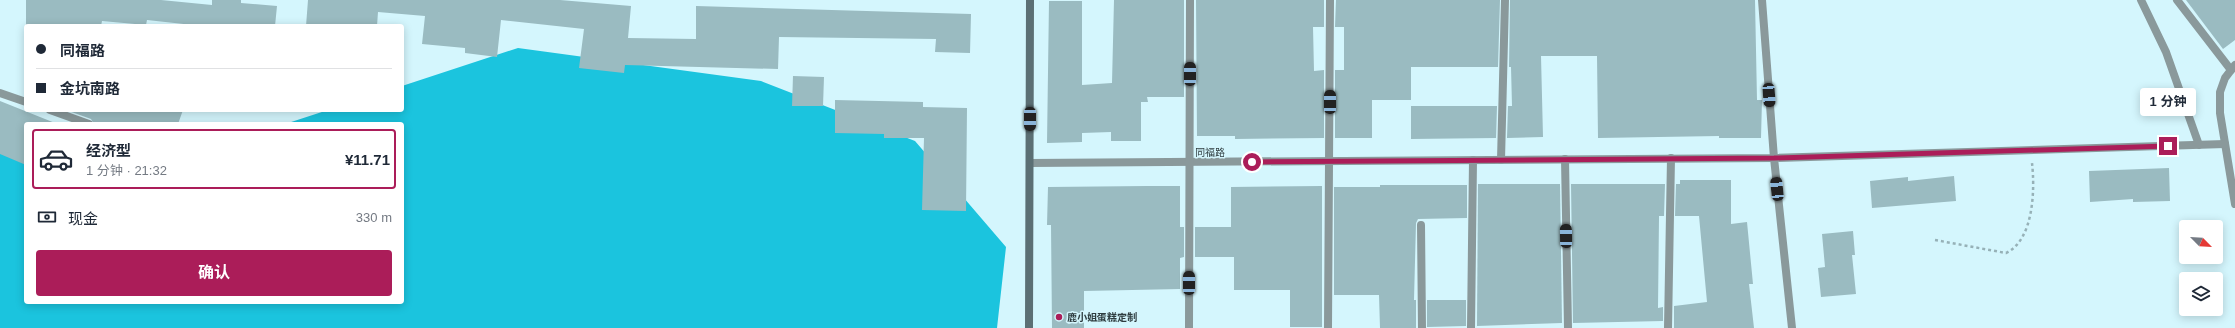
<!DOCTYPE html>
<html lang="zh">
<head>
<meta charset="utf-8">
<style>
  :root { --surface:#fff; --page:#f2f2f3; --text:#1f2937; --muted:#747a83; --line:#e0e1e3; --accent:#ab1d59 }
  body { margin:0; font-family:Arial,"Noto Sans SC",sans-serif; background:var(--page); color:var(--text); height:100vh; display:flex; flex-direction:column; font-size:15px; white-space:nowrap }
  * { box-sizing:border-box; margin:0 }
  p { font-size:13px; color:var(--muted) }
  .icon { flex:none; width:22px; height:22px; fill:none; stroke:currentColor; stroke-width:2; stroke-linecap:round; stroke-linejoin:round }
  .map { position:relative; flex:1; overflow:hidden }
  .side { position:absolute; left:24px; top:122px; width:380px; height:182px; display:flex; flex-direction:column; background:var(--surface); border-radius:4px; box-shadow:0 2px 10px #0003 }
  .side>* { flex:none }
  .banner { position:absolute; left:24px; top:24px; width:380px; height:88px; border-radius:4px; box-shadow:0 2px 10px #0003; display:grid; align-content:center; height:88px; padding:0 12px; background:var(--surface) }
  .needle { width:26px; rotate:114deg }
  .controls { position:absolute; left:2179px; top:220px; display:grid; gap:8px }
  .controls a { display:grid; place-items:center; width:44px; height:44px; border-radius:4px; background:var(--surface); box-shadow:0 2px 10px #0003; font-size:20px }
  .end { position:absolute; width:18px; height:18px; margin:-9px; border:5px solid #ab1d59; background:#fff; box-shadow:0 0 0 2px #fff }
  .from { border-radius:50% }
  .bubble { position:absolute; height:28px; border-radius:4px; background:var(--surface); box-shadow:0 2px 10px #0003; font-size:13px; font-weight:700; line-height:28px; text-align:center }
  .car { position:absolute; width:12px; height:24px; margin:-12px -6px; border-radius:5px; box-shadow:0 0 3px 1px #0007; background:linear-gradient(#222 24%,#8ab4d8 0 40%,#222 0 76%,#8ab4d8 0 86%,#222 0) }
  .banner b { display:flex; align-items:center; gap:14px; height:38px; font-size:15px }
  .banner b+b { border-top:1px solid var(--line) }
  .banner i { width:10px; height:10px; background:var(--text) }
  ul { padding:7px 0 0; list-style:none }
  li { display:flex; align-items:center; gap:12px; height:60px; margin:0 8px 6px; padding:0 4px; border:2px solid transparent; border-radius:4px }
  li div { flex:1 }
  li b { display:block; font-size:15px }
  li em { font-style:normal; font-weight:700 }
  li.on { border-color:var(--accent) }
  li>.icon { width:36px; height:36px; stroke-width:1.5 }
  .pay { display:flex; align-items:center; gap:10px; height:44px; padding:0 12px; font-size:15px }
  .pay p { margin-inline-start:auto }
  .cta { display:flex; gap:8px; margin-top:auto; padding:8px 12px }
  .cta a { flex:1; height:46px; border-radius:4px; background:var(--accent); color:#fff; font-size:16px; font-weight:700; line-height:46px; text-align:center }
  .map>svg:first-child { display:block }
  .forest { fill:#1bc4de }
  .building { fill:#9abbc1 }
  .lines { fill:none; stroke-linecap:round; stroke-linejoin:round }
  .path { stroke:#96b1b7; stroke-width:2.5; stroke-dasharray:3 3; stroke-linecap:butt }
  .street { stroke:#8a999b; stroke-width:8 }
  .secondary { stroke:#5b6f74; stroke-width:8 }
  .route { stroke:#ab1d59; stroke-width:5 }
  .poi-dot { fill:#ab1d59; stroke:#d4f6fd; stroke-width:1.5 }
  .labels { text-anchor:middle; stroke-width:3; stroke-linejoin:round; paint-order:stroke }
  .street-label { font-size:10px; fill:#2e3c3f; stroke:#d4f6fd }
  .poi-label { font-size:10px; font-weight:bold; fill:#2e3c3f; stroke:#d4f6fd; text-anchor:start }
</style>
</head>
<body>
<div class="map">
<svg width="2235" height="328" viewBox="0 0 2235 328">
  <rect width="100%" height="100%" fill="#d4f6fd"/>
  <path class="forest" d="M518 48 761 81 915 141 1006 247 997 328H0V145H26V302H402V124H285L328 110H402V86Z"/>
  <g class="building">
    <path d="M26 0H161L212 5V0H241V3L277 6 275 26H202L147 20 146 25 102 21 101 26H26Z"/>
    <path d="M308 0H560L631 6 628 38 696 39V6L971 14 970 53 935 52 936 39 779 37 778 69 625 65 624 73 579 68 584 29 501 20 497 57 465 53V48L422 44 425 16 378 12 377 26H306Z"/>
    <path d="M1114 0H1184V97H1147L1148 102H1141V141H1111V132L1082 133V142L1047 143 1049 1H1082V85L1112 83Z"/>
    <path d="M1196 0H1324V27H1313L1314 71 1324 70V138L1235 139V136H1197Z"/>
    <path d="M1336 0H1500L1498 67H1411V100H1372V138H1335V70H1344V27H1335Z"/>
    <path d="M1510 0H1755L1757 100H1762L1761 138H1719V136L1598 138 1597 56H1541L1543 137 1507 138 1508 106H1512L1511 67H1509Z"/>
    <path d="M2186 0H2235V40L2223 49Z"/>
    <path d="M793 76 824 77 823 106H792Z"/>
    <path d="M835 100 923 102V107L967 108 966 211 922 210 924 138H884V134L835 133Z"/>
    <path d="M0 101 55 123 26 124V165L0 154Z"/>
    <path d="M1411 106H1497L1496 138 1411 139Z"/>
    <path d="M66 110H183L178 124H94L91 119Z"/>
    <path d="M2169 168 2170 201 2133 202V199L2090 202 2089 171Z"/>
    <path d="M1954 176 1956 201 1872 208 1870 181 1908 177V181Z"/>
    <path d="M1680 180H1731V224L1747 222 1753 284H1749L1754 328H1674V306L1707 302 1699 216H1675L1676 184H1680Z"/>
    <path d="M1478 184H1560L1562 323 1477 326Z"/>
    <path d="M1571 184H1665L1664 216H1659V218L1658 308 1663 307V321L1573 323Z"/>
    <path d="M1380 185H1467V218L1418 219 1416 223 1414 300H1416V328H1380L1379 295H1334V187H1380Z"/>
    <path d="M1147 186H1180V227H1184V257L1180 258V289L1084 291V328H1052L1051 225H1047L1048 187Z"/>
    <path d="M1322 186V327H1290V290H1234V257H1195V227H1231V187Z"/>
    <path d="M1853 231 1855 255H1852L1856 294 1821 297 1818 268 1825 267 1822 234Z"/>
    <path d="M1427 300H1466V326L1427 327Z"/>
  </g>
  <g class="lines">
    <path class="path" d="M1935 240 2006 253C2034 240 2035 189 2032 163"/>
    <g class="street">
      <path d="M1762 0 1774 158 1792 328"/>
      <path d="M2141 0 2166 52 2199 145"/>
      <path d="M2177 0 2231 70"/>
      <path d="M2235 65 2225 78 2220 92V113L2235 204"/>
      <path d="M0 93 26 102"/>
      <path d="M50 110 89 124"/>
      <path d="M1565 159 1568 328"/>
      <path d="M1501 160 1505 0"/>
      <path d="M1030 163 1774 158 2225 144"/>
      <path d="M1421 225 1422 328"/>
      <path d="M1189 328 1190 0"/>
      <path d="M1328 328 1330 0"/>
      <path d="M1471 328 1473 160"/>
      <path d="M1668 328 1671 158"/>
    </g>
    <path class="secondary" d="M1029 328 1030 0"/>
  </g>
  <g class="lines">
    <path class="route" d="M1252 162 1774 158 2168 146"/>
  </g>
  <circle class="poi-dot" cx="1059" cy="317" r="4"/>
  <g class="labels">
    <g class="street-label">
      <text x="1210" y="156">同福路</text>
    </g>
    <g class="poi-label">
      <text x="1067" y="321">鹿小姐蛋糕定制</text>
    </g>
  </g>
</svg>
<div class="controls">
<a><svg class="needle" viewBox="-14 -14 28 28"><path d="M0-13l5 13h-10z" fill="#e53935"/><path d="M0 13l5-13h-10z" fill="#747a83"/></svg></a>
<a><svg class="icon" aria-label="layers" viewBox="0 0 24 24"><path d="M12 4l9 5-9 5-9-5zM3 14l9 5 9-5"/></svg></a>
</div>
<i class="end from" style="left:1252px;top:162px"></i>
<i class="end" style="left:2168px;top:146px"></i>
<div class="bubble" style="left:2140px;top:88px;width:56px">1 分钟</div>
<i class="car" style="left:1190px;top:74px;rotate:0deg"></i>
<i class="car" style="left:1769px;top:95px;rotate:176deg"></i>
<i class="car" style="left:1330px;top:102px;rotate:0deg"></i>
<i class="car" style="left:1030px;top:119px;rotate:180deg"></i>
<i class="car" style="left:1777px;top:189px;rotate:354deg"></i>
<i class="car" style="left:1566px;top:236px;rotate:359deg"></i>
<i class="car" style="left:1189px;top:283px;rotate:0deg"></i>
<div class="banner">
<b><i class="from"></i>同福路</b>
<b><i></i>金坑南路</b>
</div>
<section class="side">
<ul>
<li class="on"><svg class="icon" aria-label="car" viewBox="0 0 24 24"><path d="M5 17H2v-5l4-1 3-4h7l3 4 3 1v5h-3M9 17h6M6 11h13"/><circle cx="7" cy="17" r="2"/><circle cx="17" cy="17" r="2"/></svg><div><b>经济型</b><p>1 分钟 · 21:32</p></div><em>¥11.71</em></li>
</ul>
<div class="pay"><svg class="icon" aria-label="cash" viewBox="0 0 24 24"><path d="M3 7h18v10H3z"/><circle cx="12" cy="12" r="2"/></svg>现金<p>330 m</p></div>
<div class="cta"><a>确认</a></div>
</section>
</div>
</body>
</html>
